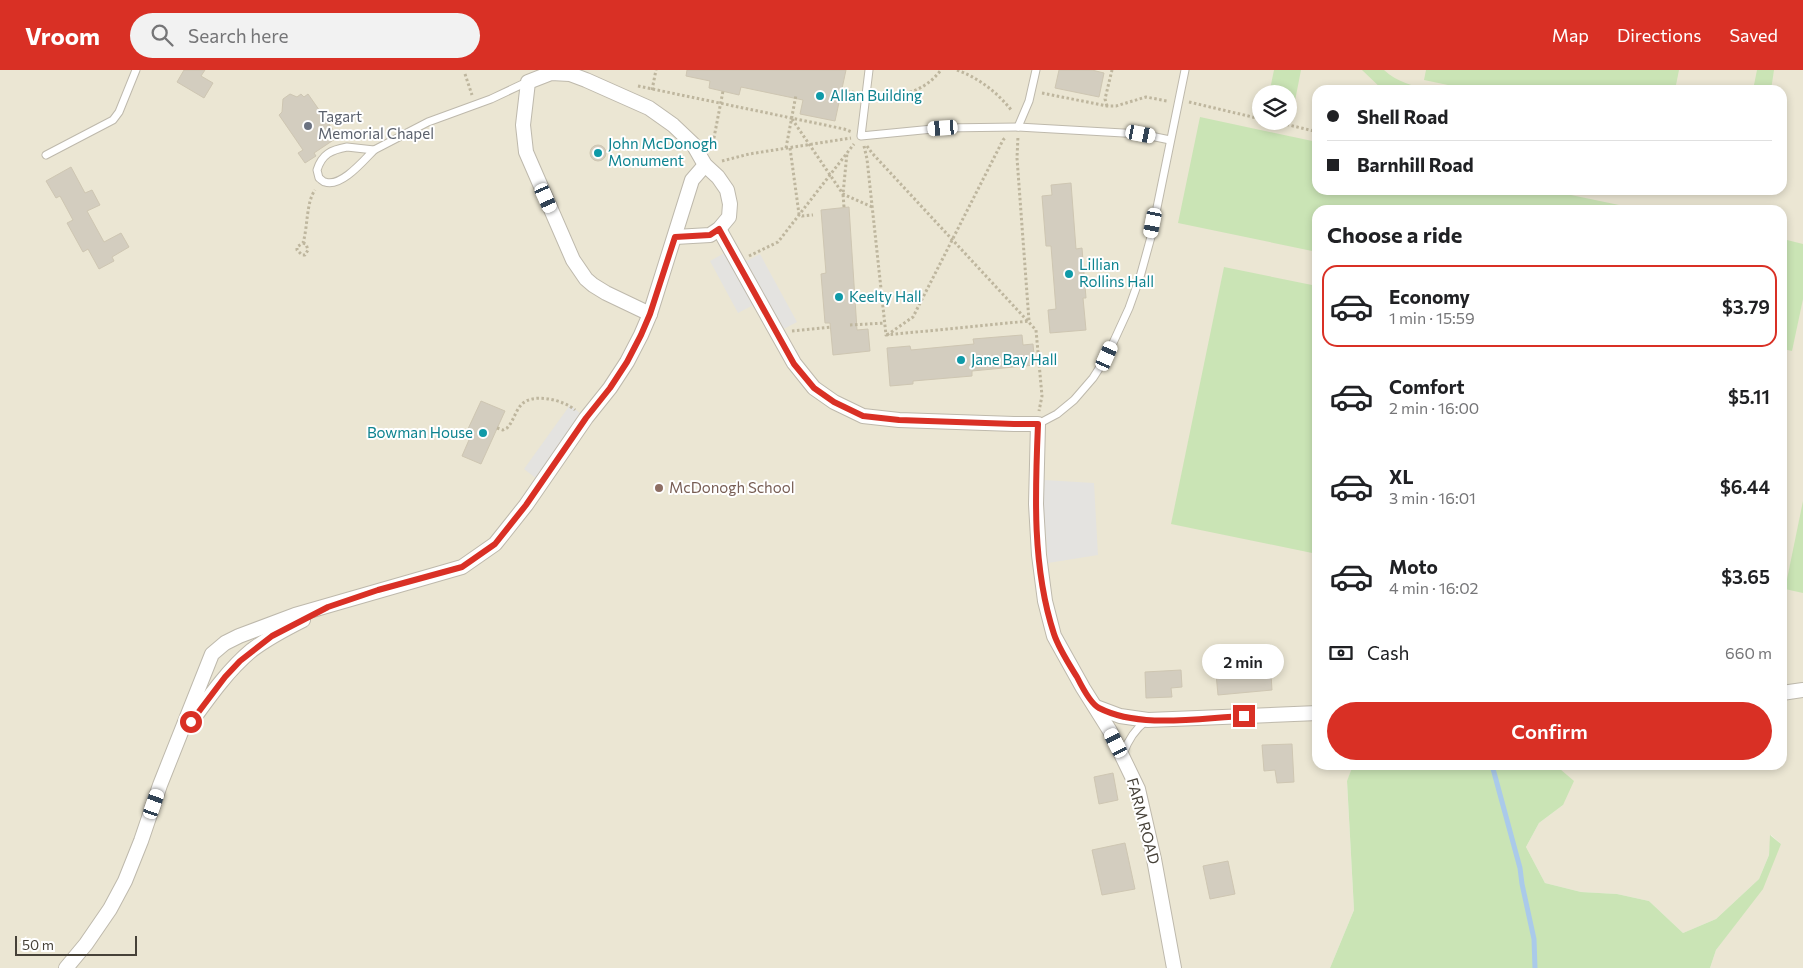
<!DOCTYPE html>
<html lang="en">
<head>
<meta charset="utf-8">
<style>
  :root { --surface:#fff; --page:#f2f2f2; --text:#202124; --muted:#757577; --line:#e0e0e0; --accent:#d93025 }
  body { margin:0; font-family:Commissioner,sans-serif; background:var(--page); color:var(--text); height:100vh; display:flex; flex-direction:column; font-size:19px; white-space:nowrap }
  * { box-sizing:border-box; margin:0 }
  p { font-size:16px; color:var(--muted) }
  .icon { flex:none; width:28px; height:28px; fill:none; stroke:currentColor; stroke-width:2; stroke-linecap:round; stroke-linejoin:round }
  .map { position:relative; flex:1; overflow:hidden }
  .details { position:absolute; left:1312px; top:135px; width:475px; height:565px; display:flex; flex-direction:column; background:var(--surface); border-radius:15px; box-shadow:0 2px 8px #0003 }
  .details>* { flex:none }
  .top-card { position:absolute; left:1312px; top:15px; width:475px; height:110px; border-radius:15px; box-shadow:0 2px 8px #0003; display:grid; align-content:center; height:110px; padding:0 15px; background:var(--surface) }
  .controls { position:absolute; left:1252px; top:15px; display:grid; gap:10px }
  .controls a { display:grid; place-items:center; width:45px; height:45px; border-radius:50%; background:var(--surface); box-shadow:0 2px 8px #0003; font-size:25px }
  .scale { position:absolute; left:15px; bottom:12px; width:122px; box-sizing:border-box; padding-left:5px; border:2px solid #464138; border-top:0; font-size:14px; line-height:18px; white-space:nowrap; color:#464138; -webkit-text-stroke:4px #fff; paint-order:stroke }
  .end { position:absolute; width:22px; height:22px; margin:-11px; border:6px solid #d93025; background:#fff; box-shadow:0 0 0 2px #fff }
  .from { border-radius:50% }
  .bubble { position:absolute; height:35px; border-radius:18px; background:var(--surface); box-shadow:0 2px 8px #0003; font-size:16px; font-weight:600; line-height:35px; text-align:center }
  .car { position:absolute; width:15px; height:30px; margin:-15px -8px; border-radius:6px; box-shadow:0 0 4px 1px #0007; background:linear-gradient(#fff 24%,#345 0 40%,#fff 0 76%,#345 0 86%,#fff 0) }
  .top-card b { display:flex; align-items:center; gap:18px; height:48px; font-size:19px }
  .top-card b+b { border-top:1px solid var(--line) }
  .top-card i { width:12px; height:12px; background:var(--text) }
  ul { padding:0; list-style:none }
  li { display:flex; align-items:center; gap:15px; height:82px; margin:0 10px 8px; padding:0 5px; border:2px solid transparent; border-radius:15px }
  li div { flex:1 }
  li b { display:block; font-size:19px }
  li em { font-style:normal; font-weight:600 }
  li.selected { border-color:var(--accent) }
  li>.icon { width:45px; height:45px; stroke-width:1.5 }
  h2 { padding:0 15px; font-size:22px; line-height:60px }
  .pay { display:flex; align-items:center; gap:12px; height:55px; padding:0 15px; font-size:19px }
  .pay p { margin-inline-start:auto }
  .button { display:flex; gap:10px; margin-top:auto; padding:10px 15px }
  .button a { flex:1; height:58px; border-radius:30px; background:var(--accent); color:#fff; font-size:20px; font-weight:600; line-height:58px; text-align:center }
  header { display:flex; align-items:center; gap:30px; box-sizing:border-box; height:70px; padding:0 25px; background:var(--accent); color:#fff }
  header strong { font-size:24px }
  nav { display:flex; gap:28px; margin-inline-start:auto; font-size:18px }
  .search { width:350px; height:45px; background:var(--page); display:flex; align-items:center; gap:12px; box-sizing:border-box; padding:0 18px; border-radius:28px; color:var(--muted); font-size:19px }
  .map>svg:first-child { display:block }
  .education { fill:#ebe6d3; fill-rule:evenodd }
  .green { fill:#cae4b5 }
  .parking { fill:#e4e3e0 }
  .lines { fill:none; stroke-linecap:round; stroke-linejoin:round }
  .stream { stroke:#aacaea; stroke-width:5 }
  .building { fill:#d3cdbf; stroke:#cec6b2 }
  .lane-casing { stroke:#beb9ac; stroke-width:9 }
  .street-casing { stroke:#beb9ac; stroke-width:16 }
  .path { stroke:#beb69e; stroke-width:3; stroke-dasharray:2.5 2.5; stroke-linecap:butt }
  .lane { stroke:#fff; stroke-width:7 }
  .street { stroke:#fff; stroke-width:14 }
  .route { stroke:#d93025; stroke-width:6 }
  .culture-dot { fill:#0f9aa8; stroke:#fff; stroke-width:2 }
  .worship-dot { fill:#6b7280; stroke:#fff; stroke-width:2 }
  .education-dot { fill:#8d6e63; stroke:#fff; stroke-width:2 }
  .labels { text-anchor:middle; stroke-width:4; stroke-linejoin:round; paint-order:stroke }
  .culture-label { font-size:15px; fill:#0d838f; stroke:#fff; text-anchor:start }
  .worship-label { font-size:15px; fill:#5b616d; stroke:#fff; text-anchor:start }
  .education-label { font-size:15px; fill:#785e54; stroke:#fff; text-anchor:start }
  .street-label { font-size:15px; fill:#464138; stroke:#fff }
</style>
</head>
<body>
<header>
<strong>Vroom</strong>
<div class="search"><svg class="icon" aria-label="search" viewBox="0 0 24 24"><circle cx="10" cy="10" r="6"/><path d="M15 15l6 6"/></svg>Search here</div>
<nav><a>Map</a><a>Directions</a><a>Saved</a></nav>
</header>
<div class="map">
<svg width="1803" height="898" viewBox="0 0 1803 898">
  <rect width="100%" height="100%" fill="#f3f1e8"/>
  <path class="education" d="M0 0H1803V898H1710L1716 880 1736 853 1781 774 1771 765 1769 785 1759 809 1716 849 1683 863 1649 831 1617 824 1581 822 1545 813 1526 777 1539 753 1563 735 1560 699 1517 698 1515 695H1782V140H1318V695H1353L1347 712 1354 840 1330 898H0ZM1318 20H1782V120H1318ZM1261 24H1289V51H1261Z"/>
  <g class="green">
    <path d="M1274 0H1301L1294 36 1289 35V24H1269Z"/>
    <path d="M1362 0H1384C1397 12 1413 16 1430 20H1383Z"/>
    <path d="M1426 0H1679L1675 20H1472L1424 10Z"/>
    <path d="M1757 0H1774L1771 20H1753Z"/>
    <path d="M1200 47 1317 72 1318 120H1547L1643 140H1318L1317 182 1178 153Z"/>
    <path d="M1783 169 1803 174V229L1792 281 1783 279Z"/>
    <path d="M1224 197 1317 216V484L1171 454Z"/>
    <path d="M1803 431V523L1785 519Z"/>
    <path d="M1353 695H1515L1517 698 1560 699 1574 711 1563 735 1539 753 1526 777 1545 813 1581 822 1617 824 1649 831 1683 863 1716 849 1759 809 1769 785 1770 765 1781 774 1763 819 1716 880 1710 898H1330L1354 840 1347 711Z"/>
  </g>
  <g class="parking">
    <path d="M730 180 739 195 760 184 797 252 776 263 759 232 738 243 710 191Z"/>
    <path d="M570 335 586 348 541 412 524 399Z"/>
    <path d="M1044 410 1094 413 1098 485 1048 493 1043 429Z"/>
  </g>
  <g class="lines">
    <path class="stream" d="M1492 695 1520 798 1522 814 1534 869 1535 898"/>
  </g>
  <g class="building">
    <path d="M184 0H205L201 6 213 13 204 28 177 12Z"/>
    <path d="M687 0H846L835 51 800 44 803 30 741 17 739 25 709 18 710 11 686 6Z"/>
    <path d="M1059 0H1092L1104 3 1099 27 1055 18Z"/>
    <path d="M290 24 297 27 301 24 304 27 308 24 338 67 314 83 316 86 305 93 298 83 303 80 279 45 282 42 283 29Z"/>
    <circle cx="598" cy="83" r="8"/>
    <path d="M71 97 85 123 92 120 100 135 87 141 104 172 121 163 129 177 112 187 114 191 99 199 88 179 83 182 67 153 73 150 60 126 56 128 46 111Z"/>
    <path d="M1071 113 1076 179 1082 178 1086 228H1083L1086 260 1050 263 1048 240 1056 239 1051 176H1046L1042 126 1052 125 1051 115Z"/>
    <path d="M849 137 857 260 868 259 870 281 833 285 830 253H825L821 204 826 203 821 140Z"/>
    <path d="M1022 265 1023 275 1033 274 1035 295 972 301V306L913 311V314L890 316 887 278 910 276 911 280 974 274 973 269Z"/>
    <path d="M481 331 505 341 481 394 462 386 472 363 467 361Z"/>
    <path d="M1270 589 1272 620 1218 625 1215 593Z"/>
    <path d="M1181 600 1182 617 1171 618 1172 627 1146 628 1145 602Z"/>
    <path d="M1292 674 1294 712 1277 713 1275 700 1264 701 1262 675Z"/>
    <path d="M1113 703 1118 730 1099 734 1094 707Z"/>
    <path d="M1125 773 1135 819 1102 825 1092 780Z"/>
    <path d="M1228 791 1235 824 1210 829 1203 796Z"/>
  </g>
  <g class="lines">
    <g class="lane-casing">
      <g id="lane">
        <path d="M869 0 861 66 943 58 1018 57 1141 64 1170 70"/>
        <path d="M1018 57 1029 31 1036 0"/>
        <path d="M347 77 374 80C364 90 341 118 325 112 323 112 321 109 319 108L317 100C322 84 331 80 347 77Z"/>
        <path d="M374 80 428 52 491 29 527 12"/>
        <path d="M46 85 113 50 119 42 136 0"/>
        <path d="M1038 354 1057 344 1074 330 1093 308 1107 286 1129 238 1140 207 1151 167 1185 0"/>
        <path d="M1123 684C1128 670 1134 660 1146 651"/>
      </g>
    </g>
    <g class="street-casing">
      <g id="street">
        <path d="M719 159 794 293 814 318 834 332 863 346 899 350 1014 354H1038L1036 434 1039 485 1045 531 1054 566 1083 618 1110 661 1138 719 1154 789 1174 898"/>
        <path d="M650 244 606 223 593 215 586 209 573 190 526 82 523 55 528 12 551 3 570 4 586 10 649 38 673 55 693 74 705 95 718 107 727 120 730 134 729 147 719 159 710 165 675 167"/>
        <path d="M1782 623 1803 620"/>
        <path d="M1096 637 1120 646 1148 650 1318 643"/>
        <path d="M191 652C209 627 228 600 252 580 268 568 285 559 303 550"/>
        <path d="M66 898 86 874 110 839 125 811 141 771 160 715 212 584 225 573 239 566 295 545 462 497 495 474 526 435 586 348 610 318 627 292 641 265 650 244 692 110 705 95"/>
      </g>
    </g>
    <g class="path">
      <path d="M957 0C979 8 998 23 1012 41"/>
      <path d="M465 4 472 25"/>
      <path d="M638 16 844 59 852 62"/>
      <path d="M652 20 656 0"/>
      <path d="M842 20 857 23"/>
      <path d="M1042 23 1107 36H1116L1146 27 1167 31"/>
      <path d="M875 26C902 27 924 22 941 0"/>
      <path d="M1189 32 1261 49"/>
      <path d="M1107 36 1105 29 1112 0"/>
      <path d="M792 49 843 124 872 137"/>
      <path d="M1272 51 1318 62"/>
      <path d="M864 76 867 89 886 265 1029 251 1017 88 1018 66"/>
      <path d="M867 76 872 83 1036 260 1042 326 1039 341"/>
      <path d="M712 78 723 21"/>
      <path d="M786 78 796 25"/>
      <path d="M790 78 799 144 802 146 813 145"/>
      <path d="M722 91 749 84 851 68"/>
      <path d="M1616 122V120"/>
      <path d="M844 137 843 124 847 83"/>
      <path d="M303 173 306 174 308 180 305 185H302L297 180V177L303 173C308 156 306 133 315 120"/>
      <path d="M749 186 778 172 854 74"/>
      <path d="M850 255 885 253"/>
      <path d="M792 261 831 257"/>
      <path d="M887 265 913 247 1003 70 1005 68"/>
      <path d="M497 358 503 360 507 358C513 352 515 342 521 335 532 322 564 330 575 340"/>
    </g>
    <use href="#lane" class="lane"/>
    <use href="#street" class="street"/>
  </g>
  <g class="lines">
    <path class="route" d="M191 652 225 607 240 591 272 566 328 537 378 520 462 497 495 474 526 435 586 348 610 318 627 292 641 265 650 244 675 167 710 165 719 159 794 294 814 318 834 332 863 346 899 350 1014 354H1038C1035 423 1032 497 1054 564 1059 579 1069 594 1077 607 1081 615 1091 634 1099 638 1140 659 1199 648 1244 646"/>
  </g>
  <g class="culture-dot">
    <circle cx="820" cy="26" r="5"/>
    <circle cx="598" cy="83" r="5"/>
    <circle cx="1069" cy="204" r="5"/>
    <circle cx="839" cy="227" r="5"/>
    <circle cx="961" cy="290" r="5"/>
    <circle cx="483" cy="363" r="5"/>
  </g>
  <circle class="worship-dot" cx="308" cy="56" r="5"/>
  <circle class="education-dot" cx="659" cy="418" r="5"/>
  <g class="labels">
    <g class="culture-label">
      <text x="830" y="31">Allan Building</text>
      <text x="608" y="79">John McDonogh<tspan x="608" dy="17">Monument</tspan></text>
      <text x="1079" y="200">Lillian<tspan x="1079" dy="17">Rollins Hall</tspan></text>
      <text x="849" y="232">Keelty Hall</text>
      <text x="971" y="295">Jane Bay Hall</text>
      <text x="473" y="368" text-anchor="end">Bowman House</text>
    </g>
    <g class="worship-label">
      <text x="318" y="52">Tagart<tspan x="318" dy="17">Memorial Chapel</tspan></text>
    </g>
    <g class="education-label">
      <text x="669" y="423">McDonogh School</text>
    </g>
    <g class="street-label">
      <text transform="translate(1143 751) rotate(75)" y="5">FARM ROAD</text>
    </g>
  </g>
</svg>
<div class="controls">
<a><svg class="icon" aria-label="layers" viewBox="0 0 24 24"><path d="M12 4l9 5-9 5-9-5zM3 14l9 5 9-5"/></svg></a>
</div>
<div class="scale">50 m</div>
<i class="end from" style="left:191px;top:652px"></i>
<i class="end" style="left:1244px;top:646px"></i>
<div class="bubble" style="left:1202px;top:574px;width:82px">2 min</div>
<i class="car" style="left:943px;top:58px;rotate:266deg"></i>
<i class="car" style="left:1141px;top:64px;rotate:101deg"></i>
<i class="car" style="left:546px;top:128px;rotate:156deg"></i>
<i class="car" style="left:1153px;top:153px;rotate:191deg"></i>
<i class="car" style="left:1107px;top:286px;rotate:24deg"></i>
<i class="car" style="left:1116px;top:673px;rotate:333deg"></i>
<i class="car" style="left:154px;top:734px;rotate:19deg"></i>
<div class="top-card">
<b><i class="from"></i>Shell Road</b>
<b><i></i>Barnhill Road</b>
</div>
<section class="details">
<h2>Choose a ride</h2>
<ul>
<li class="selected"><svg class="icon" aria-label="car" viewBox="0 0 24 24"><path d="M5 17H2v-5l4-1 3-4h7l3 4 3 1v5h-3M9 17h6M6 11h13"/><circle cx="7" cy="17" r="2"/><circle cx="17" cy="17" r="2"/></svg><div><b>Economy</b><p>1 min · 15:59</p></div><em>$3.79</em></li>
<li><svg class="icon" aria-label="car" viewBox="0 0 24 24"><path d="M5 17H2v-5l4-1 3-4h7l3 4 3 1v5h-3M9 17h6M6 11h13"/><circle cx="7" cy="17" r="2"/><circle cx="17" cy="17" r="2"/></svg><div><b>Comfort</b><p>2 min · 16:00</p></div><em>$5.11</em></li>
<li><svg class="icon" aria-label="car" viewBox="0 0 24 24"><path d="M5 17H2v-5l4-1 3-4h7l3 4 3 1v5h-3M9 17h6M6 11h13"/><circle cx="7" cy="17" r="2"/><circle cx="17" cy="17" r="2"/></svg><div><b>XL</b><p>3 min · 16:01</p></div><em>$6.44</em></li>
<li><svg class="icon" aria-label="car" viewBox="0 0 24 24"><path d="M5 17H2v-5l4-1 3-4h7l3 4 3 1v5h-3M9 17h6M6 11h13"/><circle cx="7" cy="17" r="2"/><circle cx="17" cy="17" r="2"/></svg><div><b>Moto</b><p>4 min · 16:02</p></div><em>$3.65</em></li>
</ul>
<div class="pay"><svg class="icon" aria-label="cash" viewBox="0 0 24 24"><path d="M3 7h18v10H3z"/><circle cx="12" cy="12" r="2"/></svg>Cash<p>660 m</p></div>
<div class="button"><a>Confirm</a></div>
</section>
</div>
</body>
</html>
